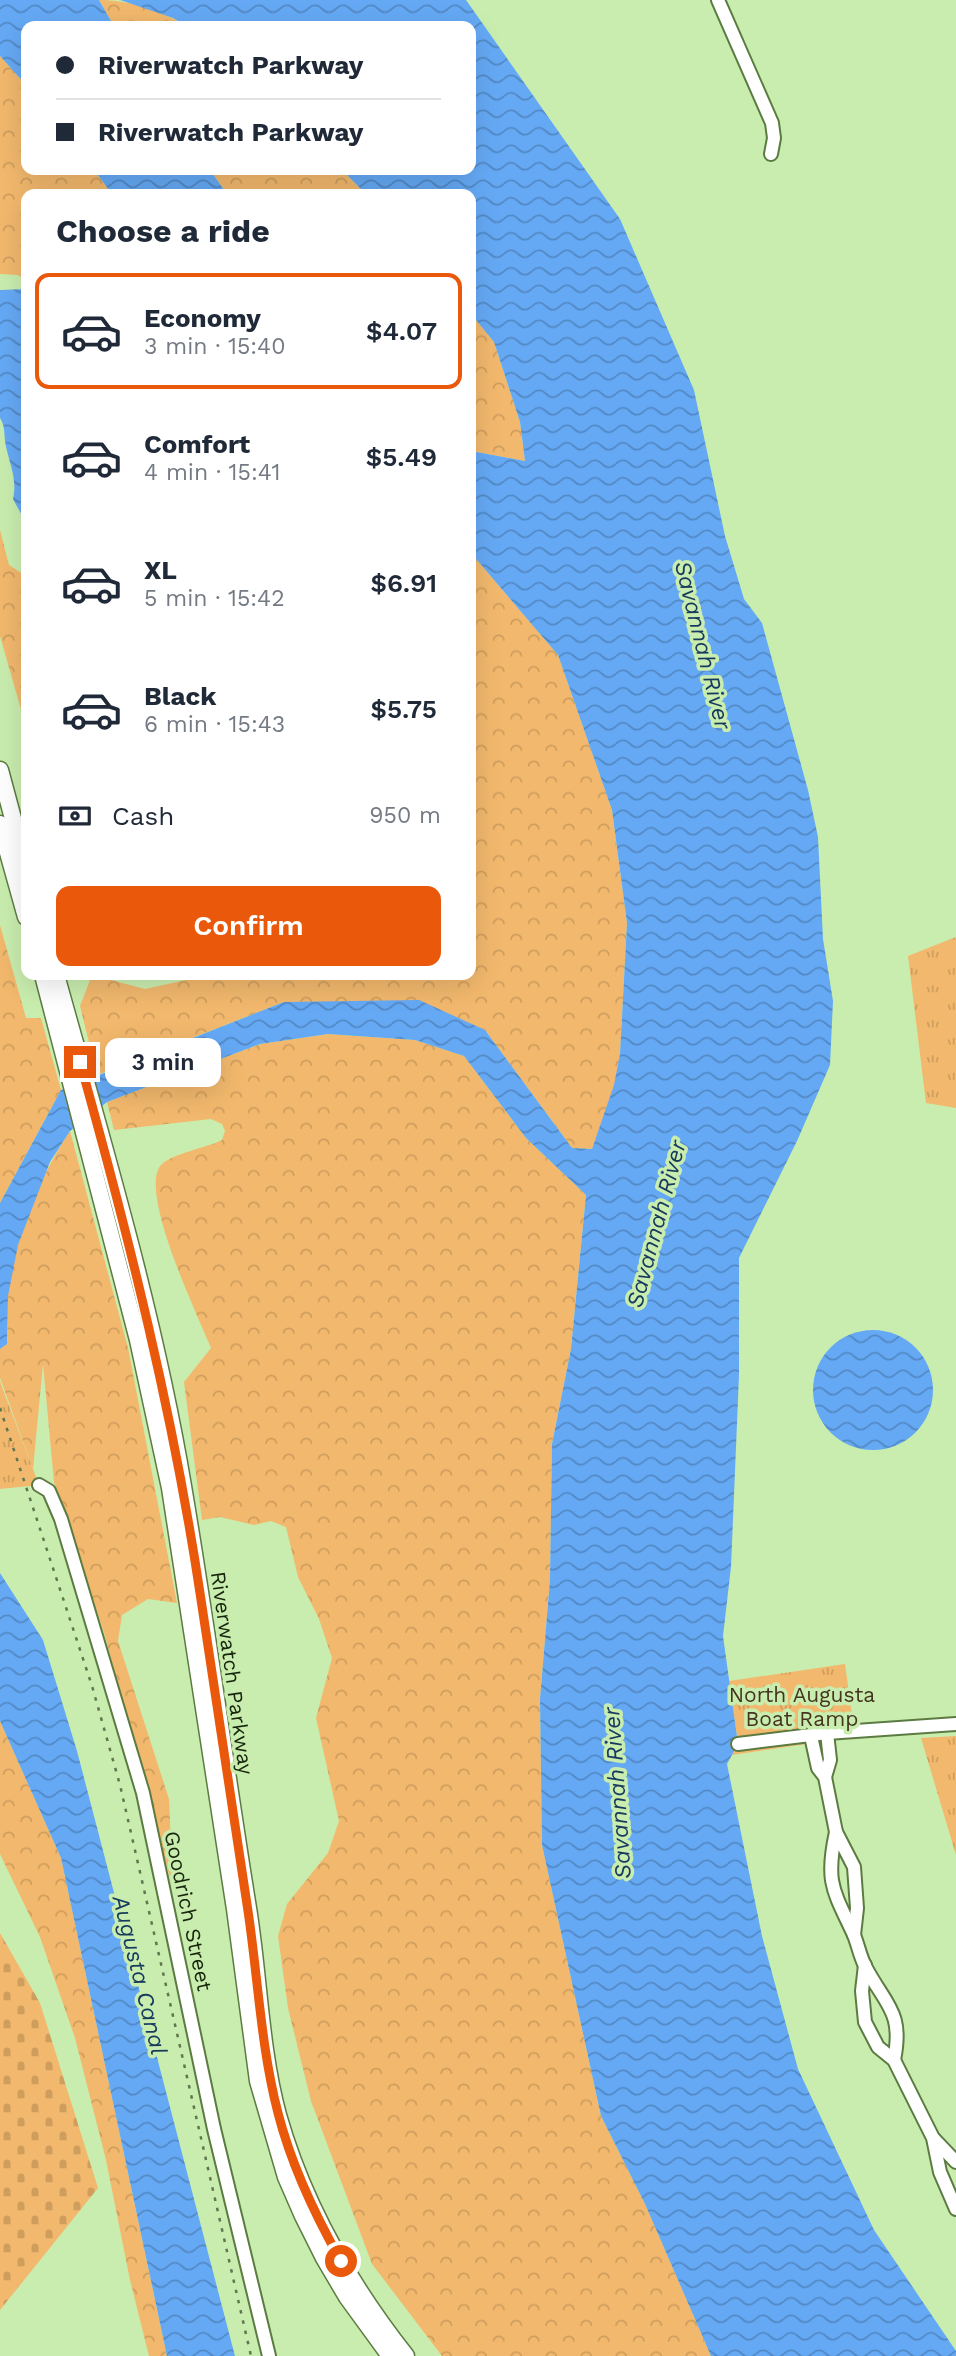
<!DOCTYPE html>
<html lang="en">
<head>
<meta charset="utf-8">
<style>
  :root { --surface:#fff; --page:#f6f6f7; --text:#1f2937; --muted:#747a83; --line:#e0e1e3; --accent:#ea580c }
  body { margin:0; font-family:"Work Sans",sans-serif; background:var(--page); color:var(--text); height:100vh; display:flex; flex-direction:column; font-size:26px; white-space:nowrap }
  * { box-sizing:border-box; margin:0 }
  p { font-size:23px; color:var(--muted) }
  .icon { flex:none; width:38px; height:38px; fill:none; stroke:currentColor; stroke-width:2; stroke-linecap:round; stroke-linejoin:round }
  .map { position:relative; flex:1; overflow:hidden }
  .details { position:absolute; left:21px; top:189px; width:455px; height:791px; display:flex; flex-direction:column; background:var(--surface); border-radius:14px; box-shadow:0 7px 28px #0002 }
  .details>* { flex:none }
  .hud { position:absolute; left:21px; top:21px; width:455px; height:154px; border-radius:14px; box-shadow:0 7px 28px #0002; display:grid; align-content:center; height:154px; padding:0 35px; background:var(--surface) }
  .end { position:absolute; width:32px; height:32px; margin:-16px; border:9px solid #ea580c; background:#fff; box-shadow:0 0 0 4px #fff }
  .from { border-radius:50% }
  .bubble { position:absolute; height:49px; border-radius:14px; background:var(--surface); box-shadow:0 7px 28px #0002; font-size:23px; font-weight:600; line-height:49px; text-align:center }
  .hud b { display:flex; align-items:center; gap:24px; height:66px; font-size:26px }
  .hud b+b { border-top:2px solid var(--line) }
  .hud i { width:18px; height:18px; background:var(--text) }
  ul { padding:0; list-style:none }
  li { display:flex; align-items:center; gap:21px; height:116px; margin:0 14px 10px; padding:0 21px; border:4px solid transparent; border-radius:14px }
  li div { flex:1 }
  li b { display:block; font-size:26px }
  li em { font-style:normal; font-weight:600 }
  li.active { border-color:var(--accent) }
  li>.icon { width:63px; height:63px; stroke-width:1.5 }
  h2 { padding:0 35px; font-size:32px; line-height:84px }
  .pay { display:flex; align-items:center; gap:18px; height:77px; padding:0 35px; font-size:26px }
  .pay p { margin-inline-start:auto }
  .primary-button { display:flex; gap:14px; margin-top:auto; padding:14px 35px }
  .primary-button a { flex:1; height:80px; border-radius:14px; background:var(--accent); color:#fff; font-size:28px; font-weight:600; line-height:80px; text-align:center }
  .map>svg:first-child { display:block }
  .forest { fill:url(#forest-crowns) }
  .cemetery { fill:url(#cemetery-stones) }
  .park { fill:url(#park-tufts) }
  .water { fill:url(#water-waves) }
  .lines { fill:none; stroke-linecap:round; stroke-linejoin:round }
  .minor-casing { stroke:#5c7b42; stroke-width:16 }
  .major-casing { stroke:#5c7b42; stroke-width:19 }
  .minor { stroke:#fff; stroke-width:12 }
  .major { stroke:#fff; stroke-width:16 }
  .rail { stroke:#60764f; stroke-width:2.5; stroke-dasharray:3.5 7; stroke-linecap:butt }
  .route { stroke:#ea580c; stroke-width:9 }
  .labels { text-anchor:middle; stroke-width:7; stroke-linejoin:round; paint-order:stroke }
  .street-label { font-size:21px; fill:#18250d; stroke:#c9edae }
  .park-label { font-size:21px; fill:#443420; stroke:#c9edae }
  .water-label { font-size:23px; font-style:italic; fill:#16395e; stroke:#c9edae }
</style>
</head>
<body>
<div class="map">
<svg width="956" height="2356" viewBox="0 0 956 2356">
  <defs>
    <pattern id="forest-crowns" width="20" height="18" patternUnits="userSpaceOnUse" patternTransform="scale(1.75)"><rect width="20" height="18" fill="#f2b86d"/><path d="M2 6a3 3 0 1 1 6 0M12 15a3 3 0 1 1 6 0" fill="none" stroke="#cf9e5d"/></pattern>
    <pattern id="cemetery-stones" width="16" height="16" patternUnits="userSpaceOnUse" patternTransform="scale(1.75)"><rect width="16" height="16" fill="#f2b86d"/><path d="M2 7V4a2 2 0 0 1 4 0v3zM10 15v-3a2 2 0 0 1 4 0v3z" fill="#cf9e5d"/></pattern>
    <pattern id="park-tufts" width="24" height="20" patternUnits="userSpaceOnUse" patternTransform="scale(1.75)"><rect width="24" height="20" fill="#f2b86d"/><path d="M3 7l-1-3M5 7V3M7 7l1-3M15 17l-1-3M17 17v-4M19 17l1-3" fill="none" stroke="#cf9e5d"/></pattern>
    <pattern id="water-waves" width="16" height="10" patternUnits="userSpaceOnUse" patternTransform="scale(1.75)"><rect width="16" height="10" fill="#65a9f5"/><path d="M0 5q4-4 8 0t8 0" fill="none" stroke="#5289c5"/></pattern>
  </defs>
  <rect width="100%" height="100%" fill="#c9edae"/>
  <g class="forest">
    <path d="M99 0C128 0 161 10 186 26H114Z"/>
    <path d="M0 56 26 85V170H94L112 194H26V280L18 275 0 274Z"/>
    <path d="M210 170H342L366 194H227Z"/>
    <path d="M471 314 494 342 520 422 525 461 471 451Z"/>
    <path d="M0 530 9 565 26 576V727L0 636Z"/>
    <path d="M471 553 558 655 612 810 627 923 620 1054 615 1085 592 1149 572 1148 485 1030 284 1002 97 1075 80 1006 92 975 145 989 209 975H471Z"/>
    <path d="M0 925 26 1018H41L61 1090 0 1203Z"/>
    <path d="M328 1034 415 1040 464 1056 526 1138 586 1195 571 1349 552 1444 550 1580 540 1699 542 1845 601 2116 645 2204 711 2356H442L372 2264 311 2101 288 2008 278 1936 287 1904 328 1853 339 1821 316 1718 332 1658 319 1619 298 1577 286 1527 271 1521 254 1525 220 1517 202 1520 184 1382 211 1348C199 1318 136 1188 162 1164 174 1153 206 1148 222 1140L225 1131 222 1124 211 1119 114 1130 107 1102 260 1044Z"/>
    <path d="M70 1131 128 1348 177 1603 148 1599 122 1615 118 1641 169 1799 173 1889 105 1636 54 1482 43 1364 33 1469 0 1378V1349L7 1344C8 1328 7 1310 8 1294 15 1236 38 1180 70 1131Z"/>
    <path d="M0 1721 61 1858 167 2356H149L130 2280 106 2160 75 2038 40 1937 0 1854Z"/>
  </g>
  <path class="cemetery" d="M0 1933 40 2003 98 2188 0 2310Z"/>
  <g class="park">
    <path d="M956 937V1108L926 1103 908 956Z"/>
    <path d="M0 1381 2 1387 39 1485 0 1489Z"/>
    <path d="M845 1664 855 1737 732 1755 738 1744 729 1681Z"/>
    <path d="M956 1736V1855L921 1738Z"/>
  </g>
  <g class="water">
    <path d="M0 0H99L114 26H26V85L0 56Z"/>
    <path d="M120 0H466L620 219 694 390 725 536 744 599 762 623 808 790 818 837 823 939 833 1001 830 1065 797 1141 739 1258V1375L731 1567 723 1636 738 1744 727 1764 762 1936 798 2069 874 2230 956 2351V2356H711L645 2204 601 2116 542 1845 540 1699 550 1580 552 1444 571 1349 586 1195 526 1138 464 1056 415 1040 328 1034 260 1044 107 1102 70 1131 50 1162 18 1245 8 1296 7 1344 0 1349V1203L61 1090 284 1002 419 1000 485 1030 572 1148 592 1149 614 1085 620 1054 627 923 612 810 558 655 471 553V451L525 461 520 422 494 342 471 314V194H366L342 170H471V26H186L173 18Z"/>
    <path d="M94 170H210L227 194H112Z"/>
    <path d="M26 289V523L13 499C18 478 8 461 5 441 4 432 5 426 0 418V290Z"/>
    <circle cx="873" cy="1390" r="60"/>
    <path d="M0 1573 43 1640 77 1751 235 2356H167L61 1858 0 1721Z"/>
  </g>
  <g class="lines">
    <g class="minor-casing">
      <g id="minor">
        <path d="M718 0 772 123 774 138 771 154"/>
        <path d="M39 1485 49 1491 61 1519 143 1793 214 2129 269 2356"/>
        <path d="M811 1736 818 1768 825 1777 836 1832 854 1867 857 1908 854 1935"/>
        <path d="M738 1744 827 1733 956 1724"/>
        <path d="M825 1777 830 1760 827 1733"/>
        <path d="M836 1832C825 1882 833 1890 854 1935 858 1945 860 1956 865 1966 885 2005 904 2011 894 2060"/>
        <path d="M865 1965 862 1991 865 2022 878 2047 894 2060 933 2138 940 2172 956 2209"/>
        <path d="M934 2139 956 2162"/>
      </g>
    </g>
    <g class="major-casing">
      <g id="major">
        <path d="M0 770 26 867"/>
        <path d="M0 824 26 917"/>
        <path d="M43 975 138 1340 170 1488 235 1909 258 2081 286 2177 303 2216 324 2258 347 2297 390 2356"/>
        <path d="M56 975C103 1144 154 1313 183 1486 207 1627 225 1767 248 1908 259 1976 260 2049 278 2115 303 2203 350 2285 406 2356"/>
      </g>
    </g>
    <use href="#minor" class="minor"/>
    <use href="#major" class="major"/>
    <path class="rail" d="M0 1408 92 1686 120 1785 251 2356"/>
  </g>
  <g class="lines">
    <path class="route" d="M80 1062C129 1237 173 1413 200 1593 216 1699 232 1805 248 1911 258 1978 261 2048 278 2113 291 2164 315 2215 341 2261"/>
  </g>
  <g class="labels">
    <g class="street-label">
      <text transform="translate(232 1673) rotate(82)" y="7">Riverwatch Parkway</text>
      <text transform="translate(188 1911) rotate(78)" y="7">Goodrich Street</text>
    </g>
    <g class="park-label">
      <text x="802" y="1702">North Augusta<tspan x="802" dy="24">Boat Ramp</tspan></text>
    </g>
    <g class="water-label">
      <text transform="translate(703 645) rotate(76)" y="8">Savannah River</text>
      <text transform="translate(656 1224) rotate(-75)" y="8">Savannah River</text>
      <text transform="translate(617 1793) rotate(-94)" y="8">Savannah River</text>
      <text transform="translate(140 1975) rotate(76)" y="8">Augusta Canal</text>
    </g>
  </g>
</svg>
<i class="end from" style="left:341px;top:2261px"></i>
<i class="end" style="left:80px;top:1062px"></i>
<div class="bubble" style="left:105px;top:1038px;width:116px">3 min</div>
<div class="hud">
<b><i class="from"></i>Riverwatch Parkway</b>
<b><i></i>Riverwatch Parkway</b>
</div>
<section class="details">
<h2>Choose a ride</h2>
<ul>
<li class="active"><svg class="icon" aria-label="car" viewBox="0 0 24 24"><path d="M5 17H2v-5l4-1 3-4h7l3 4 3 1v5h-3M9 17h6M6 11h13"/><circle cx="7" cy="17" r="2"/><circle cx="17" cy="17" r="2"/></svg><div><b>Economy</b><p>3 min · 15:40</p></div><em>$4.07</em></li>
<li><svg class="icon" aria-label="car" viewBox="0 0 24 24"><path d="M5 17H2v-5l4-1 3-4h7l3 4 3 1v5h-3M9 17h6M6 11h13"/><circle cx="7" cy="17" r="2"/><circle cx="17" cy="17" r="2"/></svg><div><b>Comfort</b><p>4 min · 15:41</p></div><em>$5.49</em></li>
<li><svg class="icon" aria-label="car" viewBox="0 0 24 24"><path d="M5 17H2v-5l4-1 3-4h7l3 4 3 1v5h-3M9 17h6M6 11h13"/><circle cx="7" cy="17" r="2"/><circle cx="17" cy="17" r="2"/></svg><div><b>XL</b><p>5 min · 15:42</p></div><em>$6.91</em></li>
<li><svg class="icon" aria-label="car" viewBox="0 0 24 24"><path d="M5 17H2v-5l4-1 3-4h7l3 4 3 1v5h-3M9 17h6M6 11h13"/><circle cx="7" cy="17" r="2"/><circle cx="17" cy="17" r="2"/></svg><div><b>Black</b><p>6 min · 15:43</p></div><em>$5.75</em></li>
</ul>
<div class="pay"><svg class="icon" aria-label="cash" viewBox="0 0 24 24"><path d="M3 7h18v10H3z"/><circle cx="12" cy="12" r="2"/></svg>Cash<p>950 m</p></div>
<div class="primary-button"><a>Confirm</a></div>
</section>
</div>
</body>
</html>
